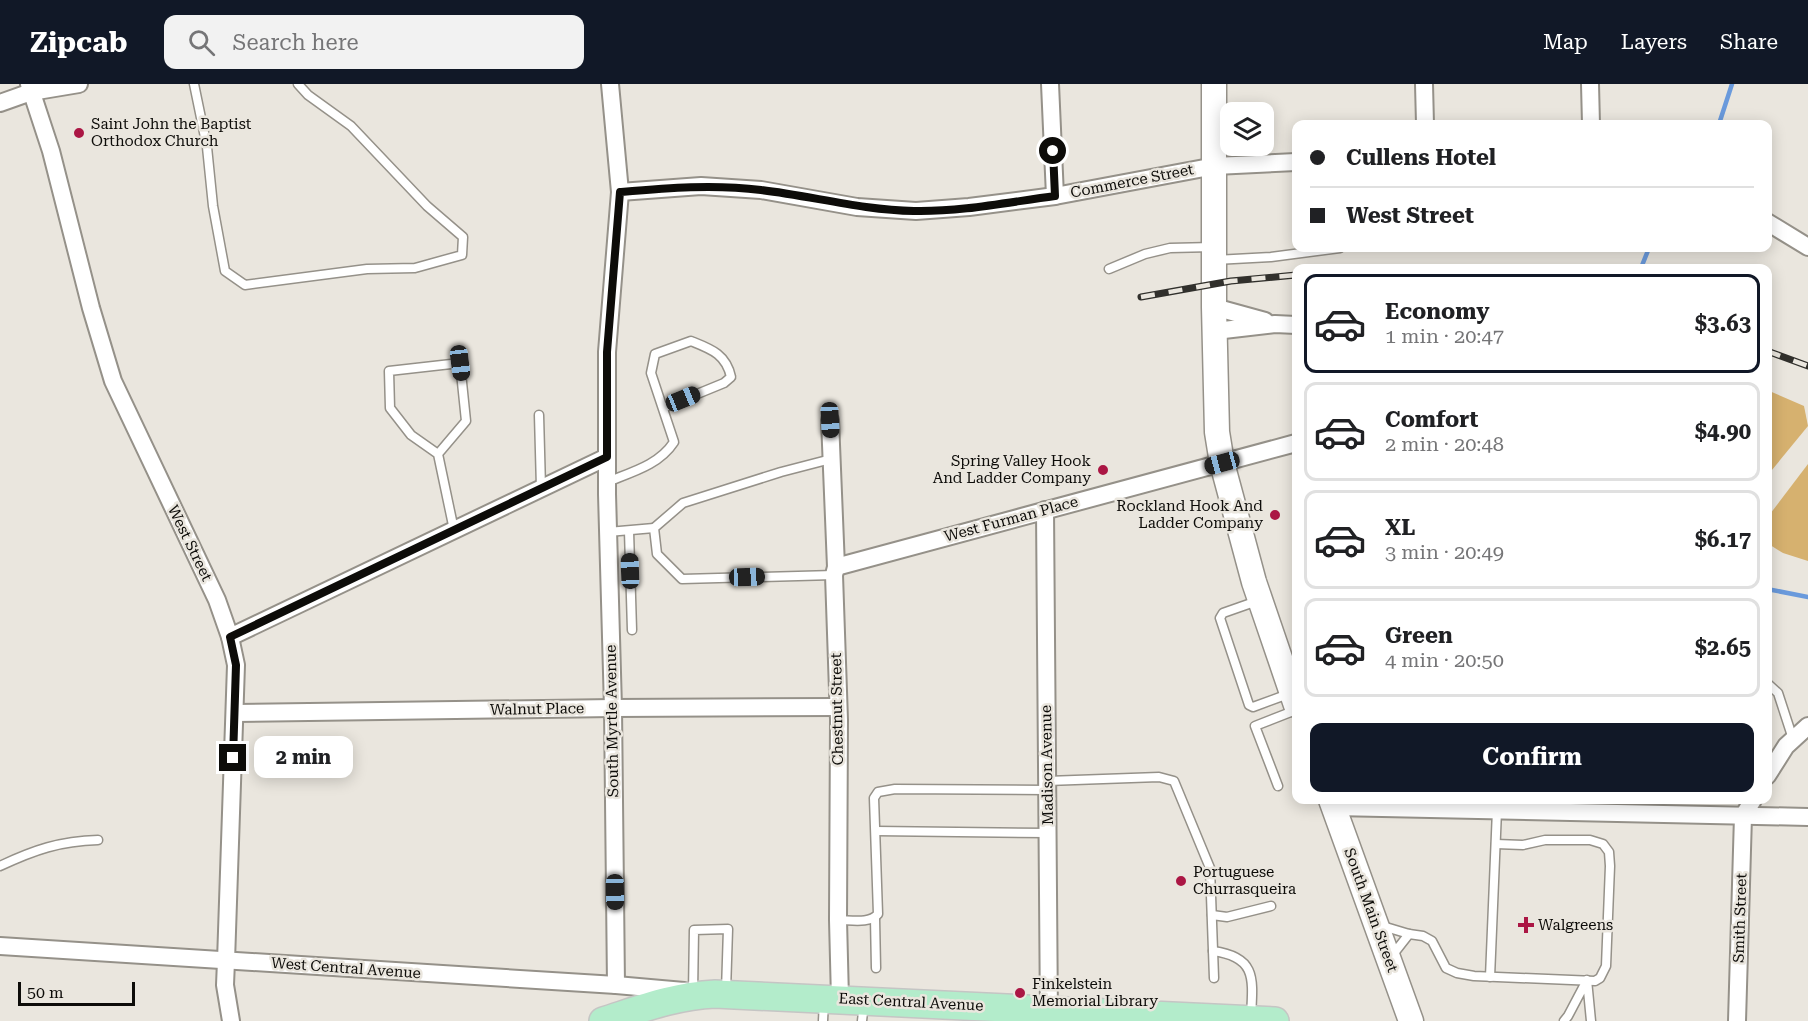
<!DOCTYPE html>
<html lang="en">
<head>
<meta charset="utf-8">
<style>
  :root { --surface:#fff; --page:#f2f2f2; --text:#202124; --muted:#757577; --line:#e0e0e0; --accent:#111827 }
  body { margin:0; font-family:"Roboto Serif",serif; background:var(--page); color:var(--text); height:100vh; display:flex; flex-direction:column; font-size:22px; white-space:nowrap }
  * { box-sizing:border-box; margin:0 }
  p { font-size:20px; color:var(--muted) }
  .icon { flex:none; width:33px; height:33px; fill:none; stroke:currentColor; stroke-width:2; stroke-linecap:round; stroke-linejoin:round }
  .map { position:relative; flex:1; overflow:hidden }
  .sheet { position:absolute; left:1292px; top:180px; width:480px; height:540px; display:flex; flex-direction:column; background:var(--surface); border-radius:12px; box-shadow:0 3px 15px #0003 }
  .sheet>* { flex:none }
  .hud { position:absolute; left:1292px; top:36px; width:480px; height:132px; border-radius:12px; box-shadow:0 3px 15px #0003; display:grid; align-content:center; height:132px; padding:0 18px; background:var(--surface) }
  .buttons { position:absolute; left:1220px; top:18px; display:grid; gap:12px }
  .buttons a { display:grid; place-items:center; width:54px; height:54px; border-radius:12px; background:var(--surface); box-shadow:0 3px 15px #0003; font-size:30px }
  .scale { position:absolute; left:18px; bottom:15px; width:117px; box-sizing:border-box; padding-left:6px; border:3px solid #0d0c09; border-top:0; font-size:16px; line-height:21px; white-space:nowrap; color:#0d0c09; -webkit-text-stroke:4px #eae6de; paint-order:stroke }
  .end { position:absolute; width:27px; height:27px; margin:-14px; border:8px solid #0d0c09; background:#fff; box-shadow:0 0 0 3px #fff }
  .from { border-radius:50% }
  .bubble { position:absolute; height:42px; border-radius:12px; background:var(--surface); box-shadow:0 3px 15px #0003; font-size:20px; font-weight:700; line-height:42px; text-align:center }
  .car { position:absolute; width:18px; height:36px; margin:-18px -9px; border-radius:8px; box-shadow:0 0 4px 2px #0007; background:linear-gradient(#222 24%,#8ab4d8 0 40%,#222 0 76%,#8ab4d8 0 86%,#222 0) }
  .hud b { display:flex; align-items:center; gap:21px; height:57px; font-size:22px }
  .hud b+b { border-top:2px solid var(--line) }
  .hud i { width:15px; height:15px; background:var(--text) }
  ul { padding:10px 0 0; list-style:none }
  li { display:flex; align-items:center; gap:18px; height:99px; margin:0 12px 9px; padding:0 6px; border:3px solid var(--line); border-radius:12px }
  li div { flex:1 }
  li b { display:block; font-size:22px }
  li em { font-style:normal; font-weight:700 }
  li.current { border-color:var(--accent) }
  li>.icon { width:54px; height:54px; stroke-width:1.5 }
  .action { display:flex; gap:12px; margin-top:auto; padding:12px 18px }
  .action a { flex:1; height:69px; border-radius:12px; background:var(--accent); color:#fff; font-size:24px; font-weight:700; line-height:69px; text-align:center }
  header { display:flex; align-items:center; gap:36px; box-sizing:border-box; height:84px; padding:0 30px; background:var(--accent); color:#fff }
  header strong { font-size:28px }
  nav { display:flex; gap:33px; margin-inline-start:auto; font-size:21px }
  .search { width:420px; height:54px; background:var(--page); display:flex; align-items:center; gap:15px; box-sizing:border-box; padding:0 21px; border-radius:12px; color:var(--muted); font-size:22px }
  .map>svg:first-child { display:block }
  .green { fill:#d6b16f }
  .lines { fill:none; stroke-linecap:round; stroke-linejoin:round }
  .stream { stroke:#6a9adc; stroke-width:4.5 }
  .service-casing { stroke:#959189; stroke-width:11 }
  .minor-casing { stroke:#959189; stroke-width:20 }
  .secondary-casing { stroke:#959189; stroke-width:27 }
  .primary-casing { stroke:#c5c5c4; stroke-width:30 }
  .service { stroke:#fff; stroke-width:8 }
  .minor { stroke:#fff; stroke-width:16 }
  .secondary { stroke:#fff; stroke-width:24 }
  .primary { stroke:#b3eccb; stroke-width:27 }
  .rail-casing { stroke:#31302c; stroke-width:7 }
  .rail { stroke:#eae6de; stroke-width:4.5; stroke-dasharray:14; stroke-linecap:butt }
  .route { stroke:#0d0c09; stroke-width:8 }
  .poi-dot { fill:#ab1644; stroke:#eae6de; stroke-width:2 }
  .labels { text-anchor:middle; stroke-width:5; stroke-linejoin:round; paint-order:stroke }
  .poi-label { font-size:15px; fill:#0d0c09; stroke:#eae6de; text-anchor:start }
  .street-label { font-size:15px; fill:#0d0c09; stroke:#eae6de }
</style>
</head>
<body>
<header>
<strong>Zipcab</strong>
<div class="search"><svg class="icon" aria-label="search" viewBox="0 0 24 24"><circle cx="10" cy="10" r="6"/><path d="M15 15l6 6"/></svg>Search here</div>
<nav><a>Map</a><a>Layers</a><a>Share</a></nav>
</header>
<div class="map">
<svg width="1808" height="937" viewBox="0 0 1808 937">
  <rect width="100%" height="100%" fill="#eae6de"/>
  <g class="green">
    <path d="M1767 306 1804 322 1808 342 1767 392Z"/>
    <path d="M1808 380V477L1783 469 1767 459V434Z"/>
  </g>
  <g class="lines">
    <g class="stream">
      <path d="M1719 40 1732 0"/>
      <path d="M1641 184 1649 164"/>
      <path d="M1767 505 1808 513"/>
    </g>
    <g class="service-casing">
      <g id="service">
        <path d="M194 0 207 63 213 122 225 187 245 201 367 185 415 184 462 171 463 153 427 122 351 42 308 11 298 0"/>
        <path d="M1215 176 1271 173 1340 164"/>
        <path d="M1109 185 1145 170 1170 164 1213 163"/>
        <path d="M539 331 541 404"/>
        <path d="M438 370 466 337 460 279 389 287 390 324 411 351 438 370 454 446"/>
        <path d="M831 375 781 388 683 419 654 444 657 470 682 495 834 491"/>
        <path d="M607 398C632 388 659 381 674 358L651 289 655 270 691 257C711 265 726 270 731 293L724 299 663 324"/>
        <path d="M629 447 632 546"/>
        <path d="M608 448 654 444"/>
        <path d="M1260 516 1223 529 1220 534 1249 621 1253 623 1291 609"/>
        <path d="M1767 599 1778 609 1793 655"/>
        <path d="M1047 697 1159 693 1174 697 1210 784 1214 894"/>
        <path d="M1278 702 1255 642 1296 626"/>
        <path d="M876 747 1048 749"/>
        <path d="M0 782C34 766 60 757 98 756"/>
        <path d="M1212 831 1227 833 1271 822"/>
        <path d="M875 834 876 884"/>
        <path d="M838 836C851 836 870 840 878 830L874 714 878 708 895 705 1047 706"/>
        <path d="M1379 841 1409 850 1423 852 1432 857 1446 884 1457 889 1474 892 1595 897 1600 894 1606 882 1610 782 1609 768 1603 760 1590 756H1545L1523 761 1496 760"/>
        <path d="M1213 867C1257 873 1253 895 1251 932"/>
        <path d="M1391 873 1409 850"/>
        <path d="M1490 893 1497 726"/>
        <path d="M693 909 694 846 728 845 726 907"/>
        <path d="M823 937 824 917"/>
        <path d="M862 937 864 919"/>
        <path d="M1564 937 1568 932 1587 896 1591 937"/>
      </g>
    </g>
    <g class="minor-casing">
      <g id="minor">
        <path d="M29 0 51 67 91 224 113 297 217 516 230 553 236 581 226 877 225 901 231 937"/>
        <path d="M610 0 620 108 607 268V410L613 624 616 901"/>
        <path d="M1050 0 1055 112"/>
        <path d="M1424 0 1425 40"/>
        <path d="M1590 0 1591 40"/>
        <path d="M0 19 31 8 79 0"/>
        <path d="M620 108 701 102 761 106 857 123 916 127 969 123 1055 112 1215 82 1296 78"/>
        <path d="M1767 138 1808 163"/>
        <path d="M1214 223 1265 237"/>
        <path d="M1215 247 1275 240 1296 241"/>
        <path d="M830 336 836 483 834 491 839 636 838 836 840 915"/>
        <path d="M1045 426 1049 935"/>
        <path d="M836 483 1296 359"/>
        <path d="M230 553 607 373"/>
        <path d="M235 629 613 624 838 623"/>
        <path d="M1767 692 1786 662 1808 642"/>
        <path d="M1334 723 1808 733"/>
        <path d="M0 862 616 901 684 907"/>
        <path d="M1737 937 1743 732 1753 716"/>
      </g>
    </g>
    <g class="secondary-casing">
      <g id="secondary">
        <path d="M1214 0V223L1217 348 1222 379 1254 498 1296 621"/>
        <path d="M1331 716 1411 937"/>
      </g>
    </g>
    <g class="primary-casing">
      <path id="primary" d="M603 937C641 925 674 912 715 910L1275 937"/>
    </g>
    <use href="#service" class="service"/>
    <use href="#minor" class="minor"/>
    <use href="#secondary" class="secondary"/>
    <use href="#primary" class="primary"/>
    <g class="rail-casing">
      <g id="rail">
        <path d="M1141 213 1231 197 1296 191"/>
        <path d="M1767 267 1808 282"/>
      </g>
    </g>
    <use href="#rail" class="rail"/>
  </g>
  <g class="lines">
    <path class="route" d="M233 674 236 581 230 553 607 373V268L620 108C667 104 713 100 761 106 812 112 862 126 914 127 961 128 1009 118 1055 112L1053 67"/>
  </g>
  <g class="poi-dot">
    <circle cx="79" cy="49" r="6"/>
    <circle cx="1103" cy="386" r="6"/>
    <circle cx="1275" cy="431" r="6"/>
    <circle cx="1181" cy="797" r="6"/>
    <path d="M1523 832h6v6h6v6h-6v6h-6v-6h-6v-6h6z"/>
    <circle cx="1020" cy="909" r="6"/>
  </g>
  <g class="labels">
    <g class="poi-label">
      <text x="91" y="45">Saint John the Baptist<tspan x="91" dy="17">Orthodox Church</tspan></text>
      <text x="1091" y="382" text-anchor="end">Spring Valley Hook<tspan x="1091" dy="17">And Ladder Company</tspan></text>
      <text x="1263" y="427" text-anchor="end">Rockland Hook And<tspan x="1263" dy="17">Ladder Company</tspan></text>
      <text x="1193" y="793">Portuguese<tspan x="1193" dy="17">Churrasqueira</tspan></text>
      <text x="1538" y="846">Walgreens</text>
      <text x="1032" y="905">Finkelstein<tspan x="1032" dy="17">Memorial Library</tspan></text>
    </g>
    <g class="street-label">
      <text transform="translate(1132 97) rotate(-11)" y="5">Commerce Street</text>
      <text transform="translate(1011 435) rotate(-15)" y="5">West Furman Place</text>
      <text transform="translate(190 459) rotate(64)" y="5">West Street</text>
      <text transform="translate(537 625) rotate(-1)" y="5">Walnut Place</text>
      <text transform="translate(837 625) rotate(-91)" y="5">Chestnut Street</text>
      <text transform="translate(612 637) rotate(-91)" y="5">South Myrtle Avenue</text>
      <text transform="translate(1047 681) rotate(-91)" y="5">Madison Avenue</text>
      <text transform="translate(1371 826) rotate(70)" y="5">South Main Street</text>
      <text transform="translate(1740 834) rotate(-88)" y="5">Smith Street</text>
      <text transform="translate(346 884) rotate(4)" y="5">West Central Avenue</text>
      <text transform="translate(911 918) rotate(3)" y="5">East Central Avenue</text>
    </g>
  </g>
</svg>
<div class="buttons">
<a><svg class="icon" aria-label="layers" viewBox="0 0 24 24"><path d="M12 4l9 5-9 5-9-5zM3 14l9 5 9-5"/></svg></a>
</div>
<div class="scale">50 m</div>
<i class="end from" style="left:1053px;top:67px"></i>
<i class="end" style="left:233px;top:674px"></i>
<div class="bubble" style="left:254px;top:652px;width:99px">2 min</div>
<i class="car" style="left:460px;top:279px;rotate:173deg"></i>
<i class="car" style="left:683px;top:315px;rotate:68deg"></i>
<i class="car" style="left:830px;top:336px;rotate:177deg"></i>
<i class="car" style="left:1222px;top:379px;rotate:255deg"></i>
<i class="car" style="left:630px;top:487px;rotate:358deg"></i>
<i class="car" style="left:747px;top:493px;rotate:88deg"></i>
<i class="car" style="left:615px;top:808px;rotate:179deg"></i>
<div class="hud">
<b><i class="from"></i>Cullens Hotel</b>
<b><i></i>West Street</b>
</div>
<section class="sheet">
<ul>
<li class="current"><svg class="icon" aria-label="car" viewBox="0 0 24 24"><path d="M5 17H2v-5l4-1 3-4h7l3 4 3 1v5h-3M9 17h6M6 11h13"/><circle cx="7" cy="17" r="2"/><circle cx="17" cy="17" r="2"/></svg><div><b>Economy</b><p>1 min · 20:47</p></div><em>$3.63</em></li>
<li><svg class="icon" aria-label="car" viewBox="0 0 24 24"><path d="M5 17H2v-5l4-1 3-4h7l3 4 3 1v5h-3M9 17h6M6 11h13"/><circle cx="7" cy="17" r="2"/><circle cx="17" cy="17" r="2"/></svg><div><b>Comfort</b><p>2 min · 20:48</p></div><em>$4.90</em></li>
<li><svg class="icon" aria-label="car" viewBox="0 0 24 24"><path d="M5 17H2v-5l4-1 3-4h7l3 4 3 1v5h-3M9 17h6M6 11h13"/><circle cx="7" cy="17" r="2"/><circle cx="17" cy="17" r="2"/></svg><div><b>XL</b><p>3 min · 20:49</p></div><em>$6.17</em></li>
<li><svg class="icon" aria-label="car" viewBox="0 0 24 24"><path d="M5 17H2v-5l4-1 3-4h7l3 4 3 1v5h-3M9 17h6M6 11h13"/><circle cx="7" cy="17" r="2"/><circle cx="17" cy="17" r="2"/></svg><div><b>Green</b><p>4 min · 20:50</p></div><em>$2.65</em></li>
</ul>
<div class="action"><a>Confirm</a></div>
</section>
</div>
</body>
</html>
